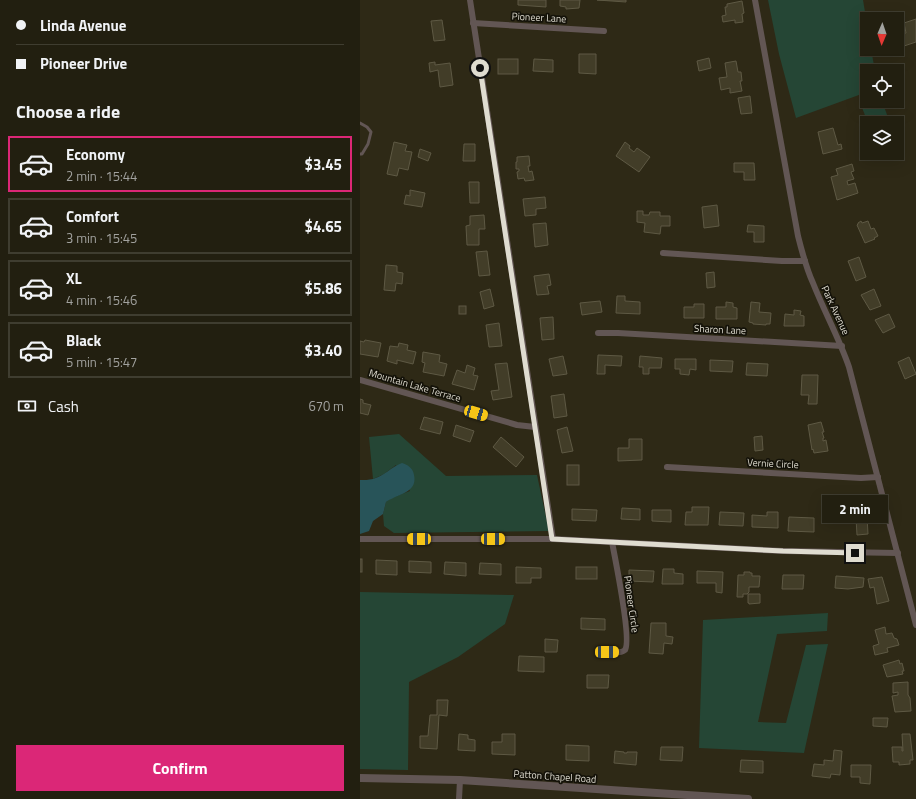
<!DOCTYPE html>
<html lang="en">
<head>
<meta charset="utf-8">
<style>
  :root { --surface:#221f10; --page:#2e2c1e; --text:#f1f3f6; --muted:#a2a29f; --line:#3f3d30; --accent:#db2777 }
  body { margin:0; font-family:"Titillium Web",sans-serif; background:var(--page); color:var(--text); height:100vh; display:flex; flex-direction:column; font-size:15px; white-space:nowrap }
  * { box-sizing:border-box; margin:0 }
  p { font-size:13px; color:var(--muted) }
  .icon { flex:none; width:22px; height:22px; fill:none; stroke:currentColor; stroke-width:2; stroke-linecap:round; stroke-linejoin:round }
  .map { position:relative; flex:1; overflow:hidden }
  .sheet { display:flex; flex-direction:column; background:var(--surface); width:360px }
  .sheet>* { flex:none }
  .hud { display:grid; align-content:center; height:88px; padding:0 16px; background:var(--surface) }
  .needle { width:26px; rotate:182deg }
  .fabs { position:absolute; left:500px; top:12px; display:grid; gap:8px }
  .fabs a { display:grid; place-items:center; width:44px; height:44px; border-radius:0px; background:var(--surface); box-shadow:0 4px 16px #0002,0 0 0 1px var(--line); font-size:20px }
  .end { position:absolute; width:18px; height:18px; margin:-9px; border:5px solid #dfdcd0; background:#111; box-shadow:0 0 0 2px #111 }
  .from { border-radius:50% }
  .bubble { position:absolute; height:28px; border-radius:0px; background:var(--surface); box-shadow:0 4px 16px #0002,0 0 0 1px var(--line); font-size:13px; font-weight:700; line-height:28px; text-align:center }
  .car { position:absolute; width:12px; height:24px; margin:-12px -6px; border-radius:5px; box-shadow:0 0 3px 1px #0007; background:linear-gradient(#f5c518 24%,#345 0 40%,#f5c518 0 76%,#345 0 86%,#f5c518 0) }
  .hud b { display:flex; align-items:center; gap:14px; height:38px; font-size:15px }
  .hud b+b { border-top:1px solid var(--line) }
  .hud i { width:10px; height:10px; background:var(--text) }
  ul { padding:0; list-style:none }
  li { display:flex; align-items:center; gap:12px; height:56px; margin:0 8px 6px; padding:0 8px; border:2px solid var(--line); border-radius:0px }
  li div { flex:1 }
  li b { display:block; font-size:15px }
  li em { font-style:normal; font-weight:700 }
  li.selected { border-color:var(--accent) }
  li>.icon { width:36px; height:36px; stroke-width:1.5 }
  h2 { padding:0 16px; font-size:18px; line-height:48px }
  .pay { display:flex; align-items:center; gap:10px; height:44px; padding:0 16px; font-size:15px }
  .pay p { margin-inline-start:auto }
  .cta { display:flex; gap:8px; margin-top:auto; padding:8px 16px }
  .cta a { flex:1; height:46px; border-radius:0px; background:var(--accent); color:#fff; font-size:16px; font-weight:700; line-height:46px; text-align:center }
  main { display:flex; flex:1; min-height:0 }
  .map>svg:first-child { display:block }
  .green { fill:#254635 }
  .water { fill:#285459 }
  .building { fill:#423d28; stroke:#5e5944 }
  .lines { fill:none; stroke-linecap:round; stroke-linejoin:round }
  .service { stroke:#625654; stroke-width:3 }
  .minor { stroke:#625654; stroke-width:6 }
  .tertiary { stroke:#625654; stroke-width:8 }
  .route { stroke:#dfdcd0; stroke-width:5 }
  .labels { text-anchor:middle; stroke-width:3.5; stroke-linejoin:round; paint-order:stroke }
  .street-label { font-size:10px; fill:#dfdcd0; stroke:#141209 }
</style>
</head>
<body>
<main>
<section class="sheet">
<div class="hud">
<b><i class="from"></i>Linda Avenue</b>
<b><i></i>Pioneer Drive</b>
</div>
<h2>Choose a ride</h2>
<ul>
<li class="selected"><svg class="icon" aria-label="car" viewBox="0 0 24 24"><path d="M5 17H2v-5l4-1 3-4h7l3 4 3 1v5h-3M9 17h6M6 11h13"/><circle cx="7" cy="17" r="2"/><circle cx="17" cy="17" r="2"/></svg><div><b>Economy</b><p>2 min · 15:44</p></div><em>$3.45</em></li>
<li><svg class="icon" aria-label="car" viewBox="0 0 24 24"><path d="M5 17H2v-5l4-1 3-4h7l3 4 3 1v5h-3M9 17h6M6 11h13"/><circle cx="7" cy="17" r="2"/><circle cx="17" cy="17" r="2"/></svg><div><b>Comfort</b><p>3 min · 15:45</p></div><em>$4.65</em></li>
<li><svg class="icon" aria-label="car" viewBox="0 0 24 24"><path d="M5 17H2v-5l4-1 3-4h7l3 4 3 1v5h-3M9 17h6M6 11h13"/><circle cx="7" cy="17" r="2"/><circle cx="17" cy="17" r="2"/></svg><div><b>XL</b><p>4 min · 15:46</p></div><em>$5.86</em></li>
<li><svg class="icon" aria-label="car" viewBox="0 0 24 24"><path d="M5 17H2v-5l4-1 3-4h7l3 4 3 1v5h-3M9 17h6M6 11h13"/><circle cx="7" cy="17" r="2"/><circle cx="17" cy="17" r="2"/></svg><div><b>Black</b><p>5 min · 15:47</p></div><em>$3.40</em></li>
</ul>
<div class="pay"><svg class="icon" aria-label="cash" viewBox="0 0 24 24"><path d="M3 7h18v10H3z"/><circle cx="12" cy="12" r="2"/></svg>Cash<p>670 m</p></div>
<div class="cta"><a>Confirm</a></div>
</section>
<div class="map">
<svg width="556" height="799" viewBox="0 0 556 799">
  <rect width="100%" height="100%" fill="#2e2916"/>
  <g class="green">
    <path d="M408 0H503L507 24V49H511L515 71H507V92L436 118 419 54Z"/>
    <path d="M512 101H522L530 123H508L501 105Z"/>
    <path d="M39 434 86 476 177 475 189 531 34 533 24 526 23 514 26 502 31 498 50 491 36 465 24 474 13 479 9 437Z"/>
    <path d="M0 592 154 595 145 624 98 657 49 682 48 770 0 769Z"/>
    <path d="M468 613 467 631 417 634 398 722 426 723 446 645 468 644 444 753 339 748 343 620Z"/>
  </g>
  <path class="water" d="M42 463C48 465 53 468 54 475 58 493 37 494 26 502L23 514 13 521 9 531 0 534V480C4 480 9 480 13 479 24 476 31 467 42 463Z"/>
  <g class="building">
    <path d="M158 0H186V7L158 5Z"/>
    <path d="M200 0H220L219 8 206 9V7L200 6Z"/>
    <path d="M237 0H266V2Z"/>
    <path d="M382 1 384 13 382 14 383 22 375 23V20L363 22 362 16 366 15 365 7H367V4Z"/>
    <path d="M556 19V42L541 47 538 35 546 33 544 23Z"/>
    <path d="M82 20 85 40 74 41 71 21Z"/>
    <path d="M219 54H236V74L219 73Z"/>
    <path d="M349 58 351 68 339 71 337 61Z"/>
    <rect x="138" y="59" width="20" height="15"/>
    <path d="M174 59 193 60V72L173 71Z"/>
    <path d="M376 61 378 72H381L382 81H380L382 91 370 93V88L361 90 359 78 367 77 365 63Z"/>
    <path d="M75 62V65L90 63 93 85 80 87 78 70 70 72 69 63Z"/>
    <path d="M390 96 392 113 381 114 378 98Z"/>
    <path d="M473 128 478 145 481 144 482 149 463 154 458 132Z"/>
    <path d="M34 142 47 145 45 151 52 152 48 170 39 168 37 176 27 174Z"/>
    <path d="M265 142 270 146 269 148 274 152 277 148 290 157 279 172 256 156Z"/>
    <path d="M104 144H115V161H103Z"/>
    <path d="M60 149 71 153 68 161 58 157Z"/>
    <path d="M169 156 170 166H168L169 172 172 171 174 180 165 181 164 178 158 179 157 172 159 171V169H156V162H157V157Z"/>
    <path d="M374 163H394L395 180H384V172H374Z"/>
    <path d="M492 164 494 171 491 172 494 179 487 181 488 185 495 183 498 193 477 200 471 177 478 175 476 169Z"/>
    <path d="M109 182H119V203H110Z"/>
    <path d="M50 190 65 193 62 207 44 204 46 195 50 196Z"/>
    <path d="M185 197 186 208 176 209V215L165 216 163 199Z"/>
    <path d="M357 205 359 226 344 228 342 207Z"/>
    <path d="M277 211H283V215H289L290 212H300V216H310V226H301L300 234 284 232 285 223 277 222Z"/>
    <path d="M124 215 125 229H119V245H107L106 226 110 225V216Z"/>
    <path d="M501 221 502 223 508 221 511 229 514 228 518 236 514 238 515 239 505 243 497 225 498 224V223Z"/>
    <path d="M186 223 188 245 175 247 173 224Z"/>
    <path d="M388 225 404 226V242H394V232H387Z"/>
    <path d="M127 251 130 275 119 276 116 252Z"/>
    <path d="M499 257 506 277 496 281 488 261Z"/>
    <path d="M26 265 37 266V272L43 273 42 284 36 283 35 291 24 290Z"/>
    <path d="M354 272 355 287 347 288 346 273Z"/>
    <path d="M189 274 191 285 187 286 189 294 177 295 174 276Z"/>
    <path d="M130 289 134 306 124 309 120 292Z"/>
    <path d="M514 289 521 306 510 310 501 295Z"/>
    <path d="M257 296H265V301L280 302V314L256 313Z"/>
    <path d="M240 301 242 312 222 315 220 303Z"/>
    <path d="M366 302 373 303V307L377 308V319H356V307H366Z"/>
    <path d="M391 302 400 303 399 312 411 313 410 324H406V325L393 324V323L389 322Z"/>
    <path d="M334 304H344V318H324V307H334Z"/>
    <rect x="99" y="306" width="7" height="8"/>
    <path d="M434 310 441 311 440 315 444 316V326H424L425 314 434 315Z"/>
    <path d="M529 314 535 327 523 333 515 320Z"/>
    <path d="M193 317 194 339 182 340 180 318Z"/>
    <path d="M139 323 142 346 129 347 126 325Z"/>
    <path d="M5 340 21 343 18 357 0 354V341L4 342Z"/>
    <path d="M39 343 48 345 47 350 56 352 53 364 37 360V364L27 361 30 346 38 347Z"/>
    <path d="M63 352 80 355 79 362 87 364 84 376 63 372 65 363 62 362Z"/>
    <path d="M238 355 262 356 261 366 245 365V374H237Z"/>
    <path d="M203 356 207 374 193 376 189 359Z"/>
    <path d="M280 356 302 358 301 368H289V374H283V367H279Z"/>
    <path d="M549 357 556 374 545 379 538 362Z"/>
    <path d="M315 359H336V370L330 369 329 375 320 374V369H315Z"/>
    <path d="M350 360 373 361 372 372 350 371Z"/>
    <path d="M147 363 152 397 133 400 131 391 139 390 135 364Z"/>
    <path d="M387 363 408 364 407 376 386 375Z"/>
    <path d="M107 365 115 368 113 375 118 376 114 390 92 384 97 370 105 373Z"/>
    <path d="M442 375H458L457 404H448L449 395H441Z"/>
    <path d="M204 394 207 416 194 418 191 396Z"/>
    <path d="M0 399 3 400V403L11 405 8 415 0 413Z"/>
    <path d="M64 417 83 422 80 434 60 429Z"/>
    <path d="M461 422 464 432H462L464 438H463V441L466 440 468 451 454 453 453 449 452 450 448 425Z"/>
    <path d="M96 425 114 431 110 442 93 436Z"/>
    <path d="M207 427 213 451 202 453 197 430Z"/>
    <path d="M402 436 403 450 395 451 394 437Z"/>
    <path d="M141 437 164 457 156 467 133 447Z"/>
    <path d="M269 439H282V460L258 461V448H269Z"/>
    <rect x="207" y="465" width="12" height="20"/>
    <path d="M482 496H496L497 508 483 509Z"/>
    <path d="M332 507H349L348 525H325L326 512H332Z"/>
    <path d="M262 508 280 509V520L261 519Z"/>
    <path d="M212 509 237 510 236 521 212 520Z"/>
    <path d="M292 510H311V522L292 521Z"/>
    <path d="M360 512 384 513 383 526 359 525Z"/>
    <path d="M407 512H418V528L392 527V515L407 516Z"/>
    <path d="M429 517 454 518V532L428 531Z"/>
    <path d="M507 517 508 534 497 535 496 518Z"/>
    <rect x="0" y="559" width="2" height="13"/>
    <path d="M16 560 37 561V575L16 574Z"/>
    <path d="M49 561 71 562V573L49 572Z"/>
    <path d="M85 562 106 563V576L84 574Z"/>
    <path d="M120 563 141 564V575L119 574Z"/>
    <path d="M156 567 181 568V578H171V583H156Z"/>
    <rect x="216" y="567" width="21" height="12"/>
    <path d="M303 569H314V573L323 574V584H302Z"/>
    <path d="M269 570 294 571 293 582 269 581Z"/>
    <path d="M337 571 363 572 362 593 356 592V583H337Z"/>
    <path d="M384 572H390V573H392V576H400L399 587H389V592L387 594H383V597H377L378 575H384Z"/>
    <path d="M423 575H444L443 589H422Z"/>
    <path d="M476 576 504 578 503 587 488 589 475 588Z"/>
    <path d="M522 577 529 601 517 604 514 587 510 588 508 579Z"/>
    <path d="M388 594H400V603L389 604V603H388Z"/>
    <path d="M221 618 245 619V630L221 629Z"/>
    <path d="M291 623H306V636L313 637 312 644 304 643 303 654 289 653Z"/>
    <path d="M525 627 526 634 532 633 534 638 537 639 539 645 527 648 528 652 515 655 513 646 519 644 515 630Z"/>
    <path d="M185 639 198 640 197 652H185Z"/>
    <path d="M159 656 184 657V672L158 671Z"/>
    <path d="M539 660 540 664 542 663 544 671H542L543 674 527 677 523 665Z"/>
    <path d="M227 675H249L248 688H227Z"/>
    <path d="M548 682V695L550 698 551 711 535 712 532 696 538 695V692L533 693V683Z"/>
    <path d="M77 700H88L87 716 79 715 77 749 60 748V736H68L70 715H77Z"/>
    <path d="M513 718H528L527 727 513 726Z"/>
    <path d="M99 734 108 735V739L115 740V751L98 750Z"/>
    <path d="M142 734H155V755L132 754V742H142Z"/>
    <path d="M542 734H550L553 760H550V764L539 765V762H533L532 747H542V751H543Z"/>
    <path d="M206 745 229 746V761L206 760Z"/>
    <path d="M301 747H323L322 761 300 760Z"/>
    <path d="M474 750 482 751 480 775 471 774 470 778 452 776 454 764 464 765V760L473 761Z"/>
    <path d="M255 751 264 752V753H267V752H277L276 765 254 763Z"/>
    <path d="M381 760 403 761V773L380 772Z"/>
    <path d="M491 765H511L510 784 500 783V777H491Z"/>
  </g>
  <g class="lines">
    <path class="service" d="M0 123 7 127 11 132 8 144 2 154H0"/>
    <g class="minor">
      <path d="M110 0 193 539"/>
      <path d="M395 0 438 236C442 252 446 268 453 283 464 311 479 338 489 367L556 625"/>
      <path d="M113 23 244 31"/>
      <path d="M303 253 422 261H445"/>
      <path d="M238 333H258L482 346"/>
      <path d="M0 380 157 425 175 427"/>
      <path d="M307 467 501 478 518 477"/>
      <path d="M0 539H193L423 551 538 553"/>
      <path d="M247 653C252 652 261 654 265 650 272 640 255 558 252 542"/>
      <path d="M99 799 100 780"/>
    </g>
    <path class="tertiary" d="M0 778 100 780 388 799"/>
  </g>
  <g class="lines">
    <path class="route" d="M120 68 192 539 423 551 495 553"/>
  </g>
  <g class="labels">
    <g class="street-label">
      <text transform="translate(179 17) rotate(3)" y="4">Pioneer Lane</text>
      <text transform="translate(476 310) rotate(65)" y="4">Park Avenue</text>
      <text transform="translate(360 329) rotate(3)" y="4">Sharon Lane</text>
      <text transform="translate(55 385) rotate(16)" y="4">Mountain Lake Terrace</text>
      <text transform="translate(413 463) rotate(3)" y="4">Vernie Circle</text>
      <text transform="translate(272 604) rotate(82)" y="4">Pioneer Circle</text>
      <text transform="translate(195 776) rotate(4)" y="4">Patton Chapel Road</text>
    </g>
  </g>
</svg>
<div class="fabs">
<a><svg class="needle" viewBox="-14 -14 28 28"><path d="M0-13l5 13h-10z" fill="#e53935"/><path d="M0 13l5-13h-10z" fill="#a2a29f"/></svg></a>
<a><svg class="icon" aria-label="locate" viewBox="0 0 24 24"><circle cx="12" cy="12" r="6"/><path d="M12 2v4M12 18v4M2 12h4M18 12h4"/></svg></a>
<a><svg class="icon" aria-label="layers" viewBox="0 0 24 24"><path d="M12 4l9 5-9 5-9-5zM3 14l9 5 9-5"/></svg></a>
</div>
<i class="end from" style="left:120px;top:68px"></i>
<i class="end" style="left:495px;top:553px"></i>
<div class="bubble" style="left:462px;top:495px;width:66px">2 min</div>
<i class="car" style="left:116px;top:413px;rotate:106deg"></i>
<i class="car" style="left:59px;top:539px;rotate:270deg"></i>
<i class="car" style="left:133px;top:539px;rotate:90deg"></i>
<i class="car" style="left:247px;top:652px;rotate:90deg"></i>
</div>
</main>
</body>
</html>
